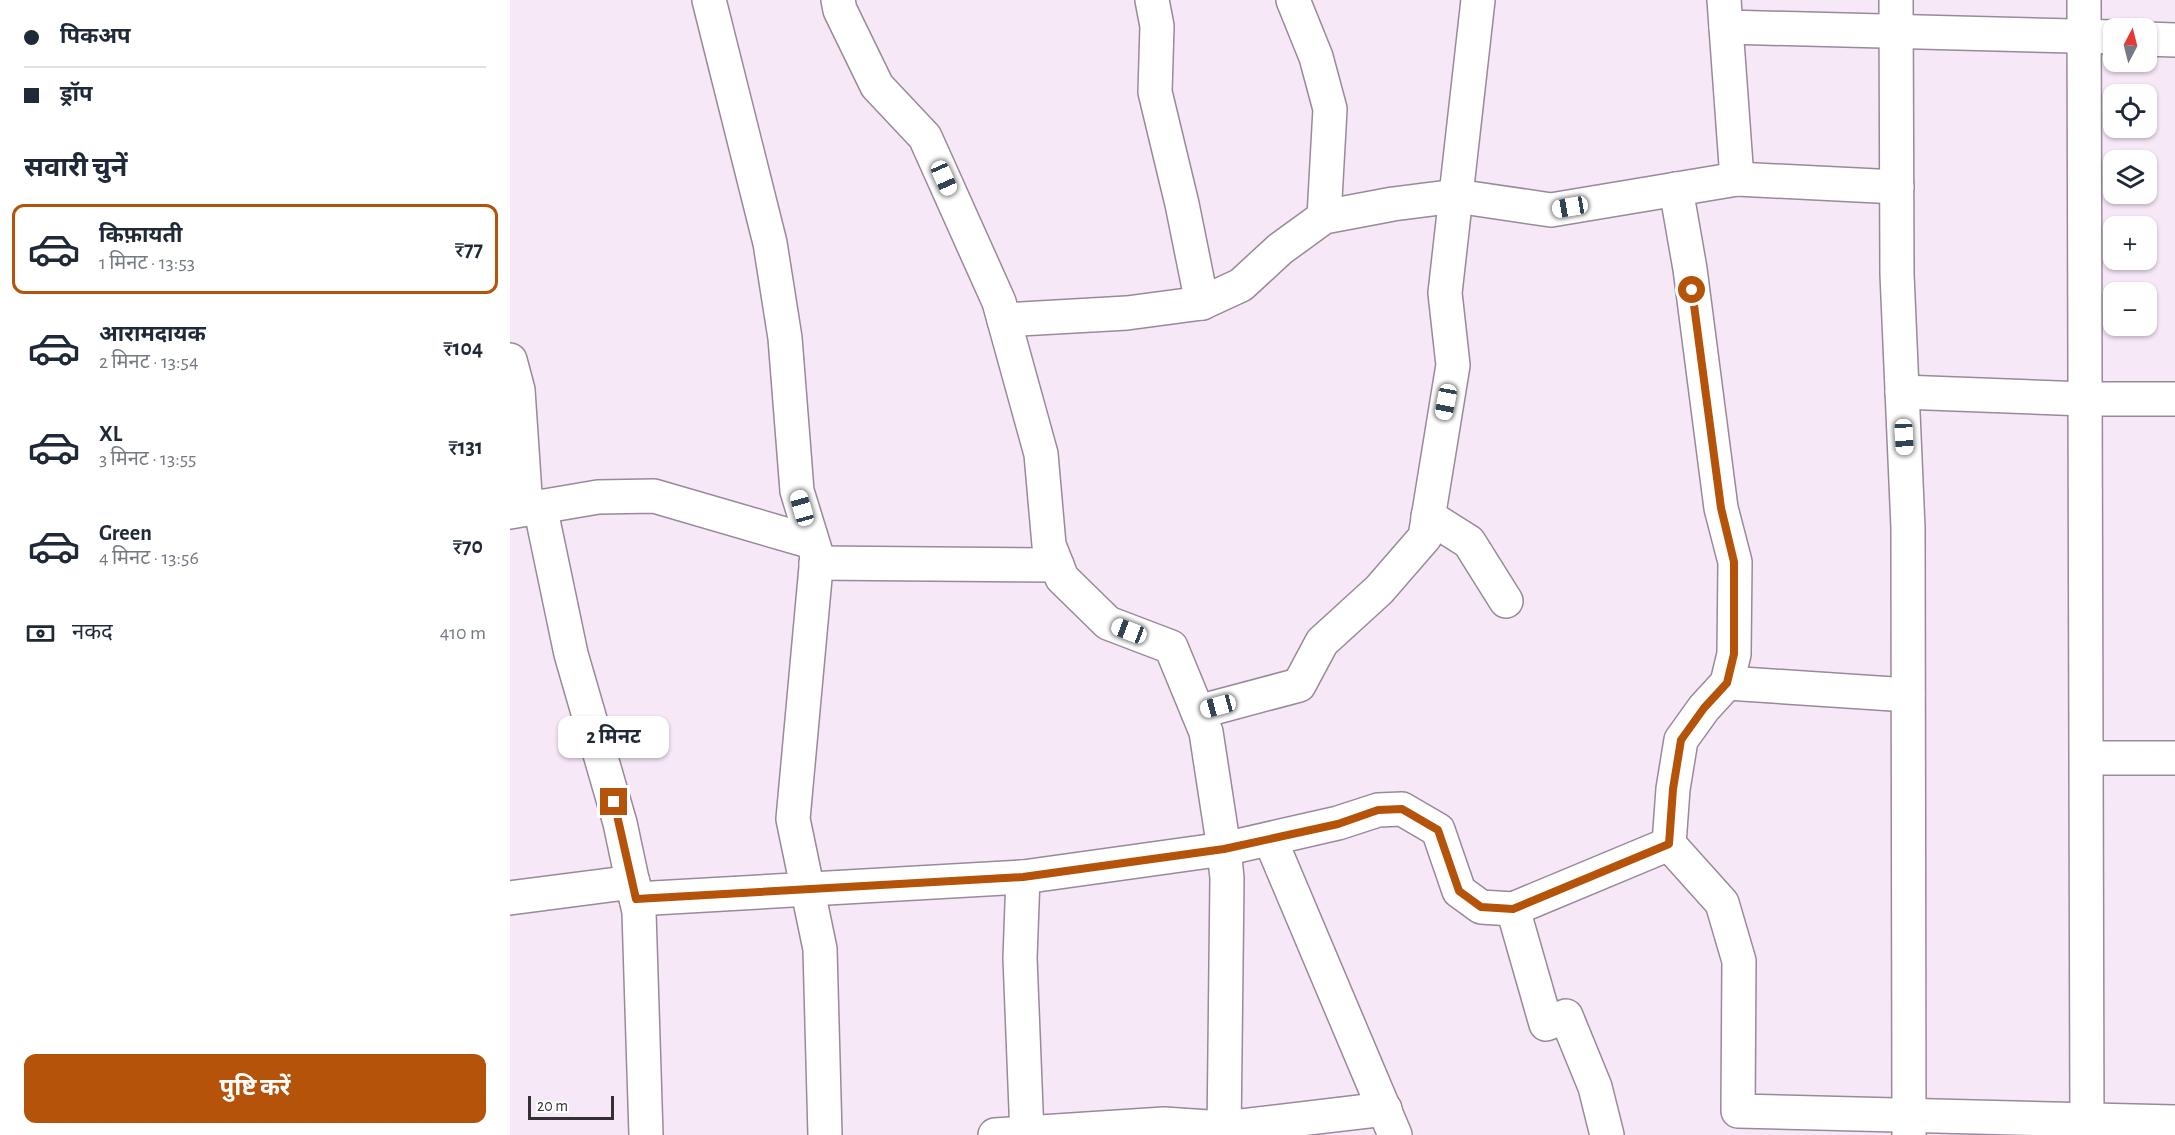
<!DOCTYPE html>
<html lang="hi">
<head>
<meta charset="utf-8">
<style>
  :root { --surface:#fff; --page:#f6f6f7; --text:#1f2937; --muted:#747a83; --line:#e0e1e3; --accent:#b45309 }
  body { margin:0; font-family:"Alegreya Sans","Noto Sans Devanagari",sans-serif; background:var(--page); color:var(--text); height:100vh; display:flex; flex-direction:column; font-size:22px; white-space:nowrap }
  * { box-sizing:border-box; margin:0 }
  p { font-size:20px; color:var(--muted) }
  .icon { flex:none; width:33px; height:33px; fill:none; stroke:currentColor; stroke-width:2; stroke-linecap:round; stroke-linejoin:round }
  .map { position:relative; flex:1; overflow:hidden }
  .sheet { display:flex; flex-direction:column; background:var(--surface); width:510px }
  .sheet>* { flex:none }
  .banner { display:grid; align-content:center; height:132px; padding:0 24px; background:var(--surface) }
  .needle { width:39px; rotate:7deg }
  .controls { position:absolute; left:1593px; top:18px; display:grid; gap:12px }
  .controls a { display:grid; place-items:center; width:54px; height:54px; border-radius:12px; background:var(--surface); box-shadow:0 2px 4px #0004; font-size:30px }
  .scale { position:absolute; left:18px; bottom:15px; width:86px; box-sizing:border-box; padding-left:6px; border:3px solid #342f35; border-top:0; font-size:16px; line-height:21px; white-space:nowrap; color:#342f35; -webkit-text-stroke:4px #fff; paint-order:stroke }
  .end { position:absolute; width:27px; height:27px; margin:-14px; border:8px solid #b45309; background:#fff; box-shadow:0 0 0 3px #fff }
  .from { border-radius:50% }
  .bubble { position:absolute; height:42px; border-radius:12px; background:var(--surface); box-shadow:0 2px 4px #0004; font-size:20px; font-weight:700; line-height:42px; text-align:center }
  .car { position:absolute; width:18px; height:36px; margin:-18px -9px; border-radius:8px; box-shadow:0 0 4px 2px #0007; background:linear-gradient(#fff 24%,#345 0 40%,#fff 0 76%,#345 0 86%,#fff 0) }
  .banner b { display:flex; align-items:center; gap:21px; height:57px; font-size:22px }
  .banner b+b { border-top:2px solid var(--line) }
  .banner i { width:15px; height:15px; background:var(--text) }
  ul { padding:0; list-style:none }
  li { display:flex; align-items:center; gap:18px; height:90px; margin:0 12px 9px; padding:0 12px; border:3px solid transparent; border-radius:12px }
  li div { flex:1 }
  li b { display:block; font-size:22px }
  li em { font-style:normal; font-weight:700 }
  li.current { border-color:var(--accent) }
  li>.icon { width:54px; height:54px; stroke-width:1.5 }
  h2 { padding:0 24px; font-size:27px; line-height:72px }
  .pay { display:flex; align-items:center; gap:15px; height:66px; padding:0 24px; font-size:22px }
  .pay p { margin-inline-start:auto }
  .action { display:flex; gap:12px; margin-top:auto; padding:12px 24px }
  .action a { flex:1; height:69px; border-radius:12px; background:var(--accent); color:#fff; font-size:24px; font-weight:700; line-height:69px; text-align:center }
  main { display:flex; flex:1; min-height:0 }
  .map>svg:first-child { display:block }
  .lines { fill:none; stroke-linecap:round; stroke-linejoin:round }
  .minor-casing { stroke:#988a99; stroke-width:36 }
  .minor { stroke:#fff; stroke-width:33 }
  .route { stroke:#b45309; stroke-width:8 }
</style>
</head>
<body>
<main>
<section class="sheet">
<div class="banner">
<b><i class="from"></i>पिकअप</b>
<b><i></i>ड्रॉप</b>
</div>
<h2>सवारी चुनें</h2>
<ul>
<li class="current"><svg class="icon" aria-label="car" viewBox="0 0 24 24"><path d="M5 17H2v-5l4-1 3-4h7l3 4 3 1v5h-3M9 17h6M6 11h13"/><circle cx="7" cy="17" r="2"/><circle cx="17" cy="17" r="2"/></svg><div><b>किफ़ायती</b><p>1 मिनट · 13:53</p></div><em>₹77</em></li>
<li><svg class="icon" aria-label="car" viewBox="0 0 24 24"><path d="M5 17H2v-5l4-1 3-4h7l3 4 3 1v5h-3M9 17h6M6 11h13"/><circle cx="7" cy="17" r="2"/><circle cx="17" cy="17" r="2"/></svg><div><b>आरामदायक</b><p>2 मिनट · 13:54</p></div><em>₹104</em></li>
<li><svg class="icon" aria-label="car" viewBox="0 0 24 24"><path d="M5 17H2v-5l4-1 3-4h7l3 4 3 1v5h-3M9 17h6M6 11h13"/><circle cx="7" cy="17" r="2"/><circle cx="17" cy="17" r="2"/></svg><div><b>XL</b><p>3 मिनट · 13:55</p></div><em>₹131</em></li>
<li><svg class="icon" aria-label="car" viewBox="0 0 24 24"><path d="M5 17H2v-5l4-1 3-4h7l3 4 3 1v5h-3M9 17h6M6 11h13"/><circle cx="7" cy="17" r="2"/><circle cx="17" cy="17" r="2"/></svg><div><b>Green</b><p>4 मिनट · 13:56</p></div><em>₹70</em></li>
</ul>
<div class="pay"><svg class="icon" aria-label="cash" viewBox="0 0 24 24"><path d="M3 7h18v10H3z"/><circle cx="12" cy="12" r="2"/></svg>नकद<p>410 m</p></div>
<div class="action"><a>पुष्टि करें</a></div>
</section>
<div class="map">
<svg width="1665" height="1135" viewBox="0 0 1665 1135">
  <rect width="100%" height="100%" fill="#f7e8f8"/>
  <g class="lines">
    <g class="minor-casing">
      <g id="minor">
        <path d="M199 0 260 243 275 338 287 491 307 556 283 819 310 949 315 1135"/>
        <path d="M328 0 330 10 367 86 415 137 489 302 531 454 539 545 552 578 598 623 661 647 696 732 714 849 717 878 714 1135"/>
        <path d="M642 0 647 26 645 92 672 204 692 303"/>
        <path d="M783 0 806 57 820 109 814 217"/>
        <path d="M1214 0 1227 179"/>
        <path d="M1386 0 1387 274 1398 528 1399 1135"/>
        <path d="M1574 0 1577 1135"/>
        <path d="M1216 27 1604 37"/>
        <path d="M1636 39 1665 40"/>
        <path d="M1166 189 1180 269 1211 508 1225 562 1224 654 1217 683 1194 708 1171 740 1163 789 1159 844 1212 903 1229 961 1228 1111 1665 1122"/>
        <path d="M494 320 617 313 692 303 731 285 770 249 814 217 883 204 946 196 1041 210 1227 179 1387 187"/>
        <path d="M0 360 8 390 16 509"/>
        <path d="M1392 392 1575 399H1665"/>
        <path d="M30 506 61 654 110 823 129 912 136 1135"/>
        <path d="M0 512 88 497 144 496 302 542"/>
        <path d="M918 516 959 542 996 601"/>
        <path d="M306 563 547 565"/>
        <path d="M1217 683 1398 695"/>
        <path d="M688 712 789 685 812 642 869 590 915 537 943 365 935 293 968 0"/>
        <path d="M1577 758H1665"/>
        <path d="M760 839 885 1135"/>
        <path d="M513 877 510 958 517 1135"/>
        <path d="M0 898 123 882"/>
        <path d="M126 899 513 877 714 849 828 823 868 810 892 809 928 830 949 891 971 907 1003 909 1159 844"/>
        <path d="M1003 909 1036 1024 1056 1016 1085 1087 1097 1135"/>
        <path d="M485 1135 654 1124 714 1128 875 1109"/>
      </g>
    </g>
    <use href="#minor" class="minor"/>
  </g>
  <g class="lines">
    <path class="route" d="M104 802 126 899 513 877 714 849 828 824 868 810 892 809 928 830 949 891 971 907 1003 909 1159 844 1163 789 1171 740 1194 708 1217 683 1224 654V562L1211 508 1182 290"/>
  </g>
</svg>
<div class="controls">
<a><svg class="needle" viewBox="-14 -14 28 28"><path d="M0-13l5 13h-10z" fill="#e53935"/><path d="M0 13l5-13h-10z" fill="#747a83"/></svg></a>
<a><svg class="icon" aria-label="locate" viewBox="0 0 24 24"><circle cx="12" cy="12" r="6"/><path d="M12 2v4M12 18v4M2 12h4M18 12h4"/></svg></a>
<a><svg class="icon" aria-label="layers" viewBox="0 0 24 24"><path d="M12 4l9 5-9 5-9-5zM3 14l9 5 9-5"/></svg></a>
<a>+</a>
<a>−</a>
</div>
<div class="scale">20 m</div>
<i class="end from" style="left:1182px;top:290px"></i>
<i class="end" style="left:104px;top:802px"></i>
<div class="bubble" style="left:48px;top:716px;width:111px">2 मिनट</div>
<i class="car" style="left:434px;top:178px;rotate:156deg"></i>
<i class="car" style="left:1060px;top:207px;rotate:260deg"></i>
<i class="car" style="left:936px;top:402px;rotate:191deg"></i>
<i class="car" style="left:1394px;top:437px;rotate:177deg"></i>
<i class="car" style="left:292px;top:508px;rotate:344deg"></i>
<i class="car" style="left:619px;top:631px;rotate:291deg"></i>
<i class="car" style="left:708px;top:706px;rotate:255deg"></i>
</div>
</main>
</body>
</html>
